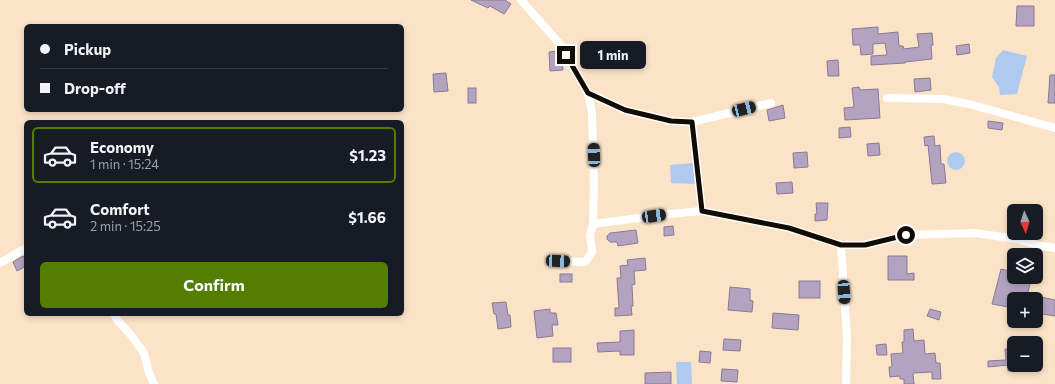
<!DOCTYPE html>
<html lang="en">
<head>
<meta charset="utf-8">
<style>
  :root { --surface:#171b24; --page:#242831; --text:#f1f3f6; --muted:#9ea1a6; --line:#363941; --accent:#547e00 }
  body { margin:0; font-family:Commissioner,sans-serif; background:var(--page); color:var(--text); height:100vh; display:flex; flex-direction:column; font-size:15px; white-space:nowrap }
  * { box-sizing:border-box; margin:0 }
  p { font-size:13px; color:var(--muted) }
  .icon { flex:none; width:22px; height:22px; fill:none; stroke:currentColor; stroke-width:2; stroke-linecap:round; stroke-linejoin:round }
  .map { position:relative; flex:1; overflow:hidden }
  .side { position:absolute; left:24px; top:120px; width:380px; height:196px; display:flex; flex-direction:column; background:var(--surface); border-radius:6px; box-shadow:0 2px 6px #0003 }
  .side>* { flex:none }
  .banner { position:absolute; left:24px; top:24px; width:380px; height:88px; border-radius:6px; box-shadow:0 2px 6px #0003; display:grid; align-content:center; height:88px; padding:0 16px; background:var(--surface) }
  .needle { width:26px; rotate:176deg }
  .tools { position:absolute; left:1007px; top:204px; display:grid; gap:8px }
  .tools a { display:grid; place-items:center; width:36px; height:36px; border-radius:6px; background:var(--surface); box-shadow:0 2px 6px #0003; font-size:20px }
  .end { position:absolute; width:18px; height:18px; margin:-9px; border:5px solid #130c04; background:#fff; box-shadow:0 0 0 2px #fff }
  .from { border-radius:50% }
  .bubble { position:absolute; height:28px; border-radius:6px; background:var(--surface); box-shadow:0 2px 6px #0003; font-size:13px; font-weight:700; line-height:28px; text-align:center }
  .car { position:absolute; width:12px; height:24px; margin:-12px -6px; border-radius:5px; box-shadow:0 0 3px 1px #0007; background:linear-gradient(#222 24%,#8ab4d8 0 40%,#222 0 76%,#8ab4d8 0 86%,#222 0) }
  .banner b { display:flex; align-items:center; gap:14px; height:38px; font-size:15px }
  .banner b+b { border-top:1px solid var(--line) }
  .banner i { width:10px; height:10px; background:var(--text) }
  ul { padding:7px 0 0; list-style:none }
  li { display:flex; align-items:center; gap:12px; height:56px; margin:0 8px 6px; padding:0 8px; border:2px solid transparent; border-radius:6px }
  li div { flex:1 }
  li b { display:block; font-size:15px }
  li em { font-style:normal; font-weight:700 }
  li.active { border-color:var(--accent) }
  li>.icon { width:36px; height:36px; stroke-width:1.5 }
  .button { display:flex; gap:8px; margin-top:auto; padding:8px 16px }
  .button a { flex:1; height:46px; border-radius:6px; background:var(--accent); color:#fff; font-size:16px; font-weight:700; line-height:46px; text-align:center }
  .map>svg:first-child { display:block }
  .water { fill:#afcaee }
  .building { fill:#b3a3c0; stroke:#897a95 }
  .lines { fill:none; stroke-linecap:round; stroke-linejoin:round }
  .street { stroke:#fff; stroke-width:8 }
  .route { stroke:#130c04; stroke-width:5 }
</style>
</head>
<body>
<div class="map">
<svg width="1055" height="384" viewBox="0 0 1055 384">
  <rect width="100%" height="100%" fill="#fbe3c7"/>
  <g class="water">
    <path d="M1003 50 1027 56 1017 94 1000 95 999 87 992 77 996 58Z"/>
    <circle cx="956" cy="161" r="9"/>
    <path d="M694 163 695 184 671 183 670 165Z"/>
    <path d="M676 362H691L692 384H677Z"/>
  </g>
  <g class="building">
    <path d="M471 0H505L511 4 504 14 490 6 488 8Z"/>
    <path d="M1017 6H1034V26H1016Z"/>
    <path d="M878 27V34L898 32 899 46H903L904 49 919 47 917 34 932 33 933 45H931L932 59 905 62V63L871 65V56L887 55 885 43 873 44V54L861 55 860 45H853L852 29Z"/>
    <path d="M969 44 970 53 957 55 956 46Z"/>
    <path d="M557 51 562 59 563 70 550 71 549 52Z"/>
    <path d="M838 60 839 76H828L827 61Z"/>
    <path d="M446 73 448 91 434 92 433 74Z"/>
    <path d="M1050 75H1055V103H1048Z"/>
    <path d="M930 78 931 90 915 92 914 79Z"/>
    <path d="M859 87 860 90 878 89 880 118 845 120 844 108 854 107 852 88Z"/>
    <rect x="468" y="88" width="8" height="15"/>
    <path d="M783 105 785 118 769 121 767 110Z"/>
    <path d="M988 121 1003 123 1002 130 988 128Z"/>
    <path d="M850 127 851 137 839 138V128Z"/>
    <path d="M934 136 935 146 940 145 941 164H944L946 183 932 184 928 145 925 146 924 137Z"/>
    <path d="M879 143 880 155 868 156 867 144Z"/>
    <path d="M807 152 808 167 794 168 793 153Z"/>
    <path d="M792 182 793 193 777 194 776 183Z"/>
    <path d="M816 203H828L827 220 815 221V214H817Z"/>
    <path d="M673 226 674 235 664 236V227Z"/>
    <path d="M636 230 638 243 618 246 617 242H610L607 239V236L610 233Z"/>
    <path d="M23 256 26 261V266L17 271 13 262Z"/>
    <path d="M888 256H907V274L914 273V280H888Z"/>
    <path d="M645 258 646 270 634 271 635 284 632 285 633 306H631L632 315 615 316V308H619L617 278H621L620 266 628 265 627 260Z"/>
    <path d="M1001 269 1014 272V277H1032L1026 299H1014V308L992 304Z"/>
    <rect x="560" y="274" width="12" height="8"/>
    <rect x="799" y="281" width="21" height="17"/>
    <path d="M730 287 750 289V300L753 301 752 312 728 310Z"/>
    <path d="M1036 296 1055 300V316L1036 313Z"/>
    <path d="M506 302 508 315H510L511 327 498 329 496 314H494L492 303Z"/>
    <path d="M550 309V313H556L558 325H552L553 336 537 338 534 311Z"/>
    <path d="M930 309 941 312 939 320 927 316Z"/>
    <path d="M773 313 799 315 798 330 772 328Z"/>
    <path d="M913 329 914 341 924 340 925 354 935 353 936 363H940L941 379H932V372L913 373 914 384H904V379H900V376L890 377 889 367H892L891 354 903 353 902 342H904V330Z"/>
    <path d="M634 330V355H620V351L598 352 597 343 620 342V331Z"/>
    <path d="M724 339 741 340 740 351 723 350Z"/>
    <path d="M886 344 887 355H877L876 345Z"/>
    <rect x="553" y="348" width="18" height="14"/>
    <path d="M1005 349H1014V365H1029V370L1008 371V365L988 367V361L1006 360Z"/>
    <path d="M700 351 711 352 710 363 699 362Z"/>
    <path d="M722 369 738 370 737 382 721 381Z"/>
    <path d="M671 372V384H645V373Z"/>
  </g>
  <g class="lines">
    <g class="street">
      <path d="M521 0 559 43 588 93 592 113 594 184 593 224 590 236 592 252 585 262 558 261"/>
      <path d="M588 93 625 110 671 121 692 122 702 211"/>
      <path d="M887 98 943 99 969 104 1055 128"/>
      <path d="M692 122 771 103"/>
      <path d="M593 224 669 214 702 211 789 228 841 245 847 338 846 384"/>
      <path d="M841 245H865L906 235 975 233 1016 239 1042 246 1055 248"/>
      <path d="M0 263 26 248"/>
      <path d="M114 314 117 320 131 335 144 353 149 373 154 384"/>
    </g>
  </g>
  <g class="lines">
    <path class="route" d="M566 55 588 93 625 110 671 121 692 122 702 211 789 228 841 245H865L906 235"/>
  </g>
</svg>
<div class="tools">
<a><svg class="needle" viewBox="-14 -14 28 28"><path d="M0-13l5 13h-10z" fill="#e53935"/><path d="M0 13l5-13h-10z" fill="#9ea1a6"/></svg></a>
<a><svg class="icon" aria-label="layers" viewBox="0 0 24 24"><path d="M12 4l9 5-9 5-9-5zM3 14l9 5 9-5"/></svg></a>
<a>+</a>
<a>−</a>
</div>
<i class="end from" style="left:906px;top:235px"></i>
<i class="end" style="left:566px;top:55px"></i>
<div class="bubble" style="left:580px;top:41px;width:66px">1 min</div>
<i class="car" style="left:744px;top:109px;rotate:76deg"></i>
<i class="car" style="left:594px;top:155px;rotate:358deg"></i>
<i class="car" style="left:654px;top:216px;rotate:82deg"></i>
<i class="car" style="left:558px;top:261px;rotate:92deg"></i>
<i class="car" style="left:844px;top:292px;rotate:176deg"></i>
<div class="banner">
<b><i class="from"></i>Pickup</b>
<b><i></i>Drop-off</b>
</div>
<section class="side">
<ul>
<li class="active"><svg class="icon" aria-label="car" viewBox="0 0 24 24"><path d="M5 17H2v-5l4-1 3-4h7l3 4 3 1v5h-3M9 17h6M6 11h13"/><circle cx="7" cy="17" r="2"/><circle cx="17" cy="17" r="2"/></svg><div><b>Economy</b><p>1 min · 15:24</p></div><em>$1.23</em></li>
<li><svg class="icon" aria-label="car" viewBox="0 0 24 24"><path d="M5 17H2v-5l4-1 3-4h7l3 4 3 1v5h-3M9 17h6M6 11h13"/><circle cx="7" cy="17" r="2"/><circle cx="17" cy="17" r="2"/></svg><div><b>Comfort</b><p>2 min · 15:25</p></div><em>$1.66</em></li>
</ul>
<div class="button"><a>Confirm</a></div>
</section>
</div>
</body>
</html>
